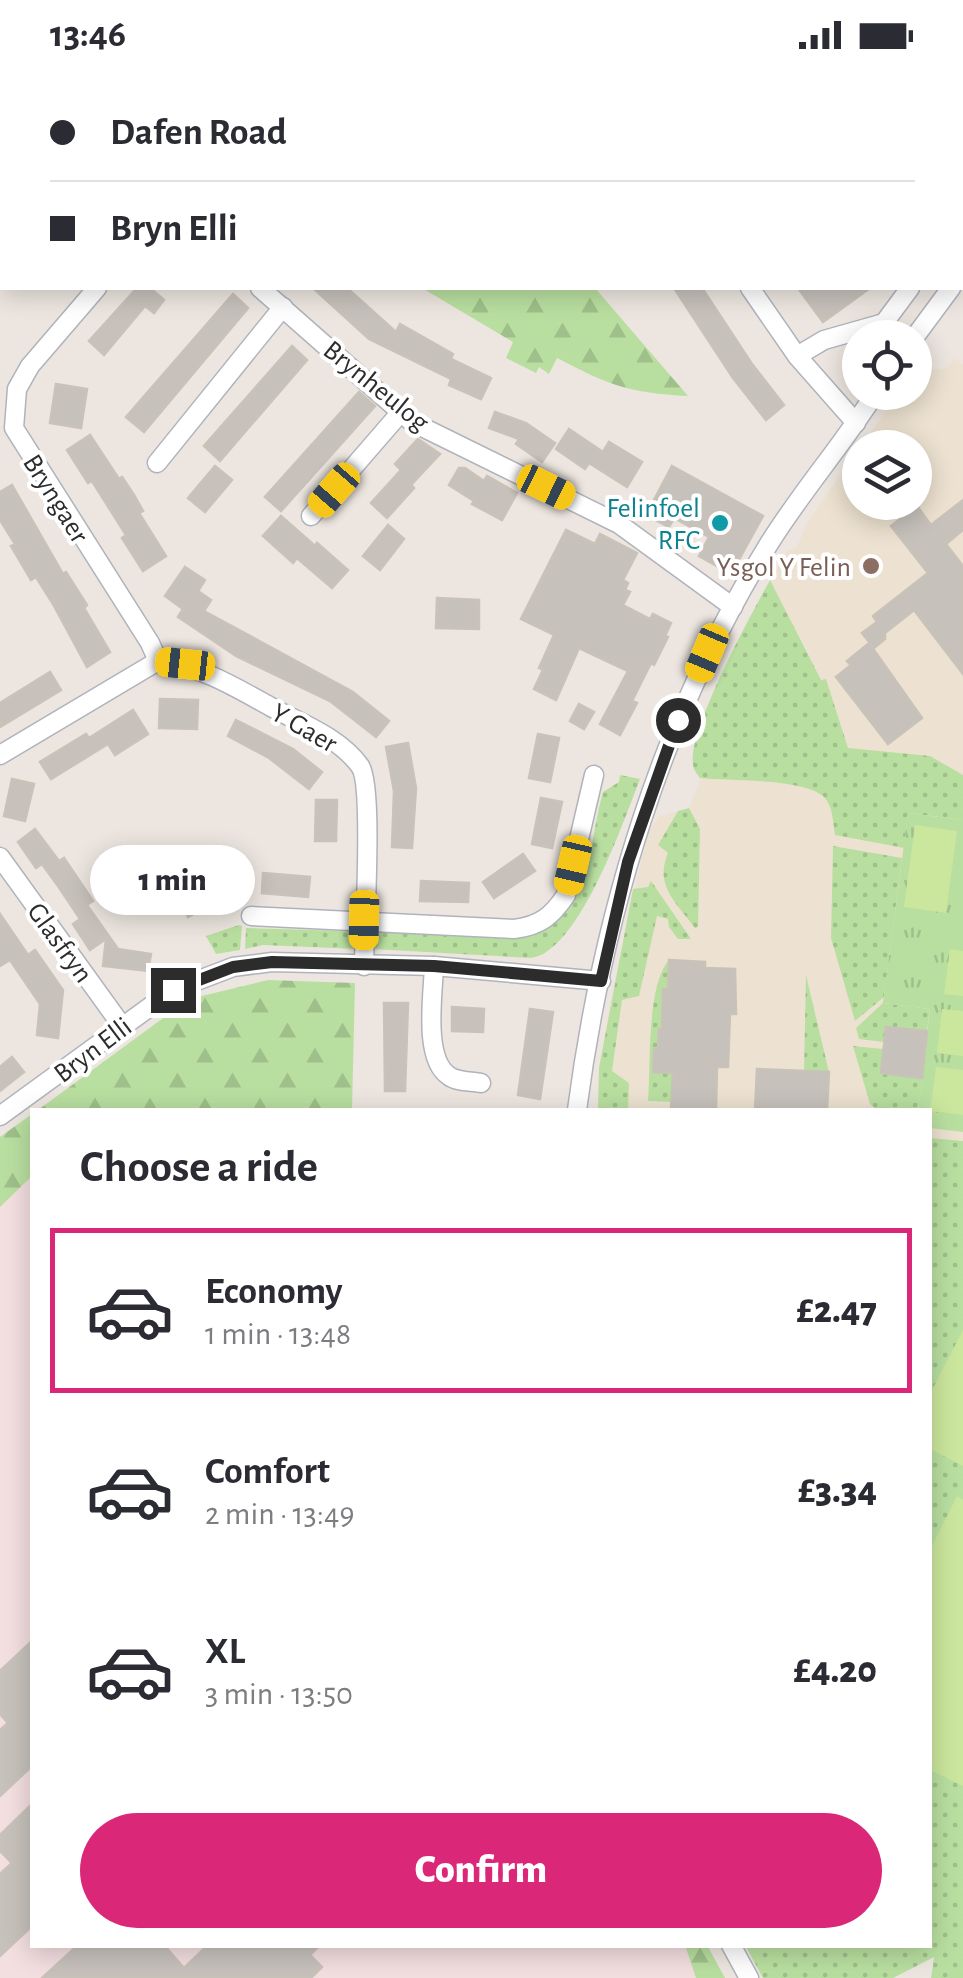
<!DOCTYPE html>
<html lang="en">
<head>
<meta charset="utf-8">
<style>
  :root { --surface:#fff; --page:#f2f2f3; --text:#2b2b33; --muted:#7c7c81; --line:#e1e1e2; --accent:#db2777 }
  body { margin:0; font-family:"Alegreya Sans",sans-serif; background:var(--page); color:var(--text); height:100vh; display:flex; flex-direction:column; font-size:38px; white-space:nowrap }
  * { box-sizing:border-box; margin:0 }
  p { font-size:32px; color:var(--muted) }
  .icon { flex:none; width:55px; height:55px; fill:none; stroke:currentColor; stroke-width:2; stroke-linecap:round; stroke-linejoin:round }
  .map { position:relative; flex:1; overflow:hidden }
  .sheet { position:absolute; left:30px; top:1038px; width:902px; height:840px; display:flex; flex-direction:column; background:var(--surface); border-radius:0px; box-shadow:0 5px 25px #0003 }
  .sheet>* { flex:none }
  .banner { position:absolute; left:0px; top:0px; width:965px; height:220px; box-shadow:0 5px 25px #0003; display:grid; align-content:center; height:220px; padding:0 50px; background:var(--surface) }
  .fabs { position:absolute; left:842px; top:250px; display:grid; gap:20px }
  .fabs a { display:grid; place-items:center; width:90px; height:90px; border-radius:50%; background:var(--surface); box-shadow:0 5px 25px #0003; font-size:50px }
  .end { position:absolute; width:45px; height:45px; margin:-22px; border:12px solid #2c2c2c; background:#fff; box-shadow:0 0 0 5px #fff }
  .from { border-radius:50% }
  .bubble { position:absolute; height:70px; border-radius:35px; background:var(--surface); box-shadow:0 5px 25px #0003; font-size:32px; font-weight:800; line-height:70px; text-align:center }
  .car { position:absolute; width:30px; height:60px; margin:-30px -15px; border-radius:12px; box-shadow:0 0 8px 2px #0007; background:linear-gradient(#f5c518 24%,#345 0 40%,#f5c518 0 76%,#345 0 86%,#f5c518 0) }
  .banner b { display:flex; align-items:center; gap:35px; height:95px; font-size:38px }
  .banner b+b { border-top:2px solid var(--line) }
  .banner i { width:25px; height:25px; background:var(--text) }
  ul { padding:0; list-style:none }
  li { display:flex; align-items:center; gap:30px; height:165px; margin:0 20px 15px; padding:0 30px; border:5px solid transparent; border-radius:0px }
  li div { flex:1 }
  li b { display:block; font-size:38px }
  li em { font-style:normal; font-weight:800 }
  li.selected { border-color:var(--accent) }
  li>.icon { width:90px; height:90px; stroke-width:1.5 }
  h2 { padding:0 50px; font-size:45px; line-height:120px }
  .action { display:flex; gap:20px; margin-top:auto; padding:20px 50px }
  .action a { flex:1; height:115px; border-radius:60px; background:var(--accent); color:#fff; font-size:40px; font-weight:800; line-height:115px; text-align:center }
  .status { display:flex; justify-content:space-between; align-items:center; height:70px; padding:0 50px; background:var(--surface); direction:ltr }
  .status svg { height:28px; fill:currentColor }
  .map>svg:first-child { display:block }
  .education { fill:#ede2d1 }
  .medical { fill:#f3dee0 }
  .grass { fill:url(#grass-dots) }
  .forest { fill:url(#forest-firs) }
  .park { fill:url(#park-tufts) }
  .pitch { fill:#cbe69d }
  .building { fill:#c6c1bb; stroke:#c8c2b9; stroke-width:2.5 }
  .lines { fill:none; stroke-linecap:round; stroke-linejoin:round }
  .minor-casing { stroke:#b0b3bc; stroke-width:21 }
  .minor { stroke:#fff; stroke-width:18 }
  .route { stroke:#2c2c2c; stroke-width:12 }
  .culture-dot { fill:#0f9aa8; stroke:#fff; stroke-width:4 }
  .education-dot { fill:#8d6e63; stroke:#fff; stroke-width:4 }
  .labels { text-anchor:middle; stroke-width:8; stroke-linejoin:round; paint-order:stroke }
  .street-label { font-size:28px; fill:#2c2c2c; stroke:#fff }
  .culture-label { font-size:28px; fill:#0d838f; stroke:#fff; text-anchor:end }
  .education-label { font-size:28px; fill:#785e54; stroke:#fff; text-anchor:end }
</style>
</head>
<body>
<div class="status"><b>13:46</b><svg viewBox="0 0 49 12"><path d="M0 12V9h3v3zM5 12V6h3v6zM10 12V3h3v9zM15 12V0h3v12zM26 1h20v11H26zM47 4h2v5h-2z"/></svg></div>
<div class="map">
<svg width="963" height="1908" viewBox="0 0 963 1908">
  <defs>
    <pattern id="grass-dots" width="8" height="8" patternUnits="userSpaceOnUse" patternTransform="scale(2.5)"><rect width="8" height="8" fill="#b9dfa0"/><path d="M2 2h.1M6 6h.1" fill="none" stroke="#9fc08a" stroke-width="1.8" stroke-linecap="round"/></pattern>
    <pattern id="forest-firs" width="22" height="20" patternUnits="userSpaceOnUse" patternTransform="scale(2.5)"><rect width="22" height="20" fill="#b9dfa0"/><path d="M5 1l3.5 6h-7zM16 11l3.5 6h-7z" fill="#9fc08a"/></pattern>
    <pattern id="park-tufts" width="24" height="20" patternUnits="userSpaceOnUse" patternTransform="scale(2.5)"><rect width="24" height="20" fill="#b9dfa0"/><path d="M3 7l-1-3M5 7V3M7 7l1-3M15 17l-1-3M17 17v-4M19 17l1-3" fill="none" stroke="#9fc08a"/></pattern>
  </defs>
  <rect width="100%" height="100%" fill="#ede6e0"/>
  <path class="education" d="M955 288 963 294V1902L930 1856V1040H598L599 998 614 914 647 766 658 747 689 738 700 709 692 694 703 647 744 558 787 481 797 477 808 451 860 378V432H915V378H860L899 323 915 322V301L947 298Z"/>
  <path class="medical" d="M32 1106V1875H685L696 1908H0V1137Z"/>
  <g class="grass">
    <path d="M770 510 821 610 826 609 848 678 930 686 963 705V750L908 743 904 778 835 765C833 753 833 736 824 727 803 708 729 711 700 708 697 704 693 699 693 694 688 659 751 545 770 510Z"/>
    <path d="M620 705 640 709C624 750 579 882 531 888L372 879 375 867 384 861 517 867C592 859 587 778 603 722L619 712Z"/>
    <path d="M689 738 700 759 698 857 695 858C676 832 654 816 668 783L658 775 678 741Z"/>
    <path d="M833 776 902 788 884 927 855 951 831 868Z"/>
    <path d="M651 811 691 869H678L669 857 668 849 657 846 639 926 622 930 612 1001 629 1013 628 1040H598L599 998 633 819 648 817Z"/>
    <path d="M239 855 242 856 240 880 216 884 206 866Z"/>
    <path d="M246 858 348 861 356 868 357 879 263 875 245 879Z"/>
    <path d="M669 890 668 919H663L670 944 658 979 654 980 653 1001 673 1003 671 1032 648 1031C651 999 646 916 669 890Z"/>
    <path d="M806 905 829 1002 804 1001Z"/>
    <path d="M883 933 930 939 927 961 887 957 884 972 859 969 856 958Z"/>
    <path d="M853 976 883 979 882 1003 922 1008 918 1040H877L870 1034Z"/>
    <path d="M930 1068 963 1071V1908H931L934 1887 893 1908H763L745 1875H930Z"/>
  </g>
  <g class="forest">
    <path d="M422 218H595L688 326C628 323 609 315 557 288L549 304 539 297 536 303 506 288 513 272Z"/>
    <path d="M268 910 355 913 352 1040H38L189 929Z"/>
    <path d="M32 1044V1106L0 1137V1067Z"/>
    <path d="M685 1875H707L725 1908H696Z"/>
  </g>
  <path class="park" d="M908 743 963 750V1062L930 1058V1040H918L930 939 883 933Z"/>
  <g class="pitch">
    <path d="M915 755 957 761 946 843 904 837Z"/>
    <path d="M950 879 963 881V926L944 924Z"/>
    <path d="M942 939 963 941V986L937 983Z"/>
    <path d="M936 997 963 1000V1045L930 1041Z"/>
    <path d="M963 1260V1396L930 1379V1324Z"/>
    <path d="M957 1426 963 1430V1716L930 1700V1480Z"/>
  </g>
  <g class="building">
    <path d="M137 218H150L164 230 154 243 145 236 104 285 89 271Z"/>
    <path d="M313 218H347L396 262 400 254 453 284 451 289 491 308 481 329 449 315 451 309 369 269Z"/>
    <path d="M674 218H702L752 294 784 335 766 350 733 308Z"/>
    <path d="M798 218H870L823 252Z"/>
    <path d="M233 224 248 238 144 362 126 347Z"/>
    <path d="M292 276 307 290 220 391 204 376Z"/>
    <path d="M56 314 87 319 81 358 50 353Z"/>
    <path d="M359 322 375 336 281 441 265 427Z"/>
    <path d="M495 342 526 353 555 373 542 392 516 374 519 369 489 358Z"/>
    <path d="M569 359 603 382 609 372 642 392 627 417 589 393 585 399 556 379Z"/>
    <path d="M90 365 119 409 122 407 134 425 143 441 139 443 166 486 143 501 122 468 126 465 92 411 88 413 67 380Z"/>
    <path d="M418 369 440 384 411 415 414 418 387 448 371 433 401 400 395 394Z"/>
    <path d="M215 396 232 410 205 442 188 428Z"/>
    <path d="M672 396 763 446 731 504 699 486 709 467 674 448 669 457 646 445Z"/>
    <path d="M459 398H465L484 411 487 406 517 423 502 450 472 434 474 431 449 415Z"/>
    <path d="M12 415 63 504 66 502 87 535 84 538 110 582 87 597 53 534 36 507 31 510 11 476 15 474 0 450V422Z"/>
    <path d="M963 430V460L946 474 963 496V604L914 540 885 563V569L874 578 862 563 877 552 873 546 928 503 891 456 917 436 931 455Z"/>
    <path d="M281 446 315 476 317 473 348 500 332 518 297 488 293 493 263 466Z"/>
    <path d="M388 455 404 469 380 500 363 486Z"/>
    <path d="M566 460 595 474 600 464 637 483 623 510 628 513 625 520 630 522 623 535 650 549 653 544 671 553 665 566 668 567 654 595 651 593 632 631 637 633 620 665 600 654 628 601 579 578 556 630 534 619 543 600 539 598 554 565 521 549Z"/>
    <path d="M185 497 205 510 198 521 211 530 204 541 353 622 389 651 376 667 330 631 236 586 178 547 183 539 165 526Z"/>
    <path d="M437 528 479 530V559L436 558Z"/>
    <path d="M869 573 922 648 888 674 836 607 851 595 847 591Z"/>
    <path d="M50 602 61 620 0 657V633Z"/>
    <path d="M160 629 198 630 197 659 159 658Z"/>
    <path d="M579 634 594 642 584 659 570 651Z"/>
    <path d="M133 640 148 664 115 685 108 674 51 709 40 692 86 664 89 668Z"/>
    <path d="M236 650 293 679 322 702 309 719 269 688 228 666Z"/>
    <path d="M538 664 559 668 550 712 529 708Z"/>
    <path d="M408 673 416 718 412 778 392 777 394 721 386 677Z"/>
    <path d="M12 709 34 714 25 751 4 746Z"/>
    <path d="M541 728 562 732 552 778 532 774Z"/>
    <path d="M316 730H337L336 771H315Z"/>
    <path d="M35 759 59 791 64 788 93 831 87 835 118 879 151 884 148 901 103 896 106 869 90 880 73 854 80 849 58 816 42 794 36 798 18 772Z"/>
    <path d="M523 784 535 801 494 828 483 812Z"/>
    <path d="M263 803 310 807 308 827 262 823Z"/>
    <path d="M421 811 469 813 468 832 420 831Z"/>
    <path d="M212 812 221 829 188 847 179 830Z"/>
    <path d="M0 844 28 885 35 880 63 920 58 968 37 965 40 934 10 890 0 896Z"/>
    <path d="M669 890 705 892V898L735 899 736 944H730L728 997H717L716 1040H671L673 1003 653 1002 654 979H658L659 959H662L663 919H668Z"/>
    <path d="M384 933H408L405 1021H385Z"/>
    <path d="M452 937 484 939 483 962 452 961Z"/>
    <path d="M530 939 553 942 540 1029 518 1025Z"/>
    <path d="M886 957 927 961 922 1008 881 1003Z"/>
    <path d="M12 987 24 1002 0 1021V997Z"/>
    <path d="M757 999 829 1002 827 1040H755Z"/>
    <path d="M32 1571V1696L0 1726V1660L8 1653 0 1644V1601Z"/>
    <path d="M32 1734V1856L0 1886V1804L12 1793 0 1781V1765Z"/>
    <path d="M78 1875H164L184 1898 208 1875H320L310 1885 322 1897 311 1908H42Z"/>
  </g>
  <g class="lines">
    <g class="minor-casing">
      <g id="minor">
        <path d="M648 0 649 2"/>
        <path d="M811 2 814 0"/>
        <path d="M0 49 2 48"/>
        <path d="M962 146 963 145"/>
        <path d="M962 203 963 202"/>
        <path d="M97 218 30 296 17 319 14 358 150 573 158 591"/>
        <path d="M260 218 412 352 619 454 733 537"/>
        <path d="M750 218 797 286 856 353"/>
        <path d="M914 268 951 218"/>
        <path d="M797 286 824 270 884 253 910 218"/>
        <path d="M157 393 283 237"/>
        <path d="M311 446 401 342"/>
        <path d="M158 591C199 595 235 617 271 637 302 654 339 667 360 696 374 715 364 862 364 896"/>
        <path d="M0 685 158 591"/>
        <path d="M0 787 122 956"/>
        <path d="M251 846 514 859C540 856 552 846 566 825L594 705"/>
        <path d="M434 896C433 925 423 989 449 1006 457 1012 471 1011 481 1013"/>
        <path d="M577 1040C603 843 662 647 767 477 800 423 842 376 876 322"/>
        <path d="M0 1046 173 920 233 897 272 892 434 896 601 911"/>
        <path d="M731 1875 749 1908"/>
      </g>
    </g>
    <use href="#minor" class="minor"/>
  </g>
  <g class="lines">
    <path class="route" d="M173 920 233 897 272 892 434 896 601 911 628 792 678 650"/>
  </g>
  <circle class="culture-dot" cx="720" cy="453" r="10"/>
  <circle class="education-dot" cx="871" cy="496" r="10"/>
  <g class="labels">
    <g class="street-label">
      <text transform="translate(377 315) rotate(39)" y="10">Brynheulog</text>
      <text transform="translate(57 428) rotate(58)" y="10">Bryngaer</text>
      <text transform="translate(305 657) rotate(30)" y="10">Y Gaer</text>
      <text transform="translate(61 872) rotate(54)" y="10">Glasfryn</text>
      <text transform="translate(92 979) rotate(-37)" y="10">Bryn Elli</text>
    </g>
    <g class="culture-label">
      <text x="700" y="447">Felinfoel<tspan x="700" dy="32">RFC</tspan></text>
    </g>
    <g class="education-label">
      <text x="851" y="506">Ysgol Y Felin</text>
    </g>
  </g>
</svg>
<div class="fabs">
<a><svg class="icon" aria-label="locate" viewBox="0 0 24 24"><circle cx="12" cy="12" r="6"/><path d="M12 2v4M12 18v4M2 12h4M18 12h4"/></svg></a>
<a><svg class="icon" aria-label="layers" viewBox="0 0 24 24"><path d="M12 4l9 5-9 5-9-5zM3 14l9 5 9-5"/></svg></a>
</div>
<i class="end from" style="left:678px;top:650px"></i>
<i class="end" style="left:173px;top:920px"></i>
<div class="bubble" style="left:90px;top:775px;width:165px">1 min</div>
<i class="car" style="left:546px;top:417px;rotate:116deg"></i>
<i class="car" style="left:334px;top:420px;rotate:221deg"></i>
<i class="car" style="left:707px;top:583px;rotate:203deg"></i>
<i class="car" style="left:185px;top:594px;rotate:276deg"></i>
<i class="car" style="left:573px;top:795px;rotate:193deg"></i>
<i class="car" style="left:364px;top:850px;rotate:181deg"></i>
<div class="banner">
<b><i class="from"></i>Dafen Road</b>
<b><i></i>Bryn Elli</b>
</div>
<section class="sheet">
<h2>Choose a ride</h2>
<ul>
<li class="selected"><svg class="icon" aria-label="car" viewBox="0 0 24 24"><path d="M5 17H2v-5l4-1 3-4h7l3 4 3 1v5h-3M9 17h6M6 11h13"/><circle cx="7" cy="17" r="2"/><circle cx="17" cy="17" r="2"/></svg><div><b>Economy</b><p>1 min · 13:48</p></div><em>£2.47</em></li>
<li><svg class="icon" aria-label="car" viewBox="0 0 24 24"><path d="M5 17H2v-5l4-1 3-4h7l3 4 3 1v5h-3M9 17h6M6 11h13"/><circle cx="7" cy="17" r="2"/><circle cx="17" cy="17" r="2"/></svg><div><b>Comfort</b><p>2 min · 13:49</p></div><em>£3.34</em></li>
<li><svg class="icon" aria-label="car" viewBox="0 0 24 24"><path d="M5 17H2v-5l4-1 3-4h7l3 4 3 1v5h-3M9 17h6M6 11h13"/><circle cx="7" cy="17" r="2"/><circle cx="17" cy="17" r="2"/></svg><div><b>XL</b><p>3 min · 13:50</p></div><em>£4.20</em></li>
</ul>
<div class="action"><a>Confirm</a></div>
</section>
</div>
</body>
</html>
